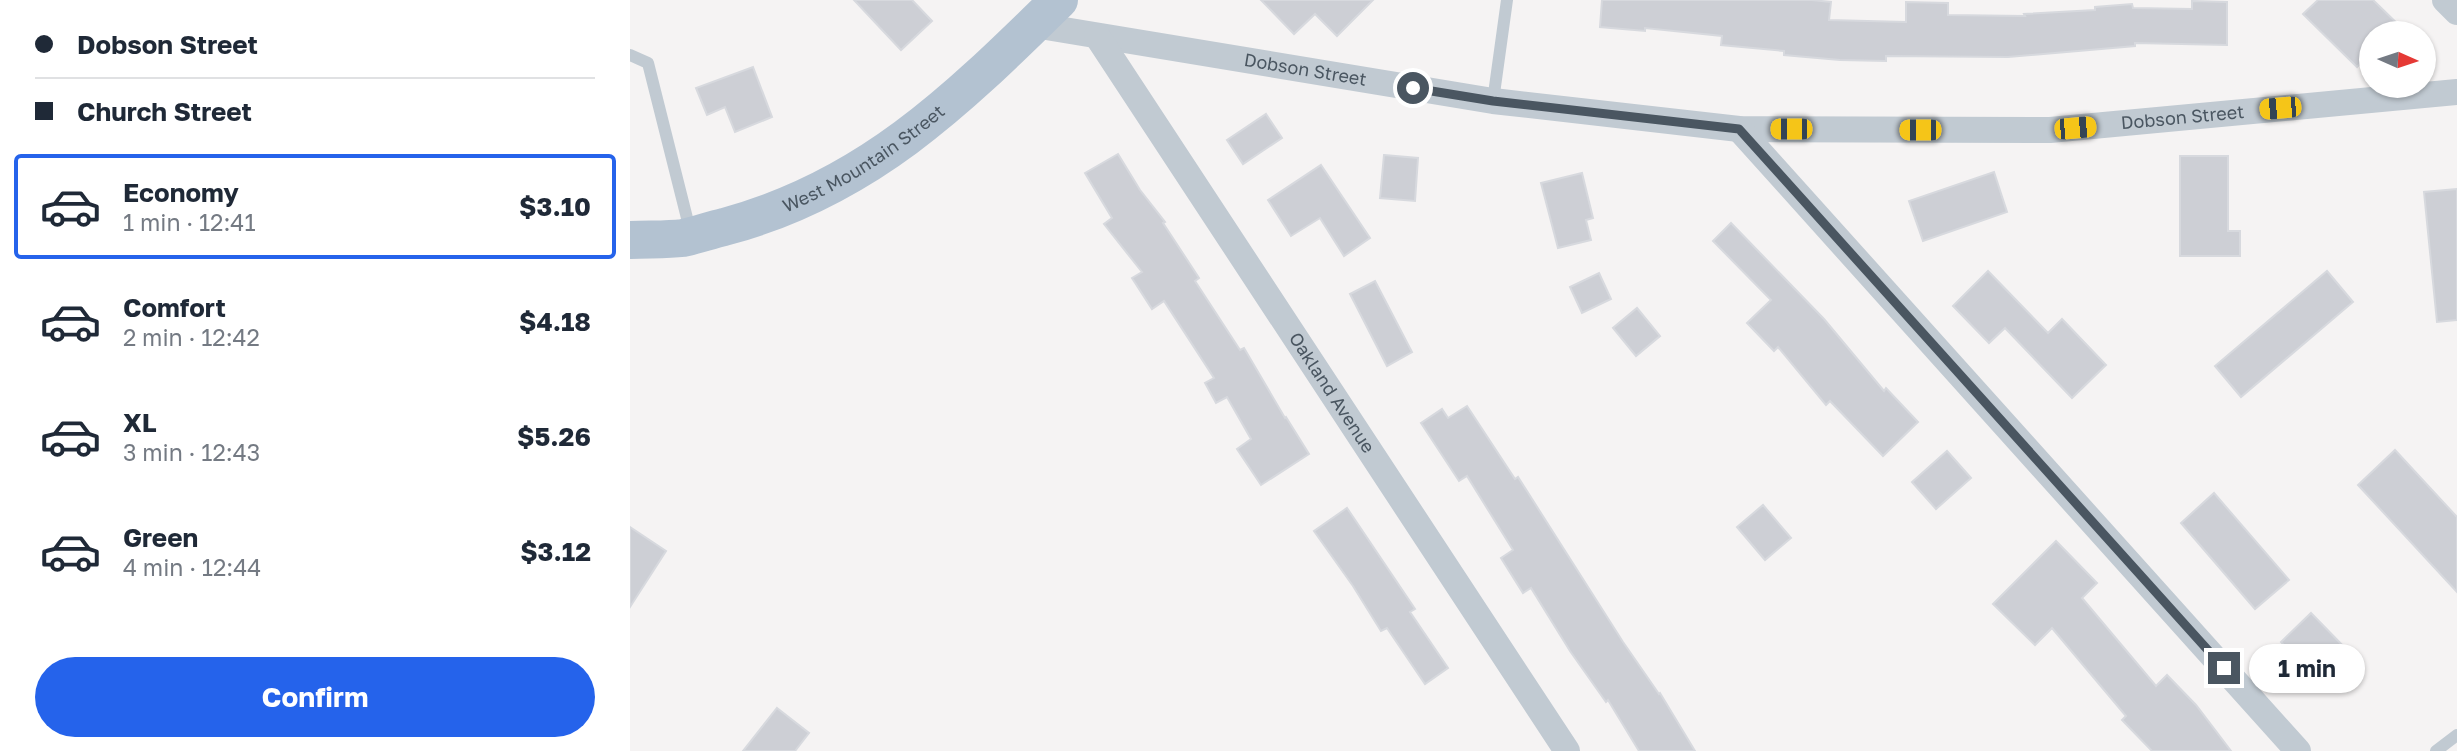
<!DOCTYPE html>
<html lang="en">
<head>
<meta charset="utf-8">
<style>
  :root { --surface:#fff; --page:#f6f6f7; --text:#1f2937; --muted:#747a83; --line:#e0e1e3; --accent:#2563eb }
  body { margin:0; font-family:"Golos Text",sans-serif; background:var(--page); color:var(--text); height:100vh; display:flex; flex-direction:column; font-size:26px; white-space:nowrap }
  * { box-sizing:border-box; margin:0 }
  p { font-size:23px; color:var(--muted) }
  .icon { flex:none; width:38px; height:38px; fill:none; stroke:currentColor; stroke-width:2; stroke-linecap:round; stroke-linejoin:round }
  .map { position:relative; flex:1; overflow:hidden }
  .drawer { display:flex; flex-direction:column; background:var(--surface); width:630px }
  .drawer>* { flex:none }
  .guide { display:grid; align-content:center; height:154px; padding:0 35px; background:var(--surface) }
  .needle { width:46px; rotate:93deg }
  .buttons { position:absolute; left:1729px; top:21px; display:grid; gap:14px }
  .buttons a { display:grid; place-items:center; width:77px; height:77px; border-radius:50%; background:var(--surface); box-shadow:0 2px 5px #0004; font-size:35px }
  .end { position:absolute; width:32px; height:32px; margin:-16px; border:9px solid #4a5661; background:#fff; box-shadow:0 0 0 4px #fff }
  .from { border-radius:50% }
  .bubble { position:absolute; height:49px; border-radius:24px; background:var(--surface); box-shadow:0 2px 5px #0004; font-size:23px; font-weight:700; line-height:49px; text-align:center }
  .car { position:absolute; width:21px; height:42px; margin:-21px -10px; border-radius:9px; box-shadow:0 0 5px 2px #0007; background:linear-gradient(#f5c518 24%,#345 0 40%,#f5c518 0 76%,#345 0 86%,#f5c518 0) }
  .guide b { display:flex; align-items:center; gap:24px; height:66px; font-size:26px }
  .guide b+b { border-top:2px solid var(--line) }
  .guide i { width:18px; height:18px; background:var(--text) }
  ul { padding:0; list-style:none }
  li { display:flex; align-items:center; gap:21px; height:105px; margin:0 14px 10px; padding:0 21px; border:4px solid transparent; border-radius:7px }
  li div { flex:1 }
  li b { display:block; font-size:26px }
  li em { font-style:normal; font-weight:700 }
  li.active { border-color:var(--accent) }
  li>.icon { width:63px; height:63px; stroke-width:1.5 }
  .action { display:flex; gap:14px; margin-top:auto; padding:14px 35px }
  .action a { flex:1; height:80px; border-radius:42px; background:var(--accent); color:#fff; font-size:28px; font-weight:700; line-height:80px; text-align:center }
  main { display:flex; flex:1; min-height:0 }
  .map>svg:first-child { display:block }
  .building { fill:#cdcfd5; stroke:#d7d9de; stroke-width:2 }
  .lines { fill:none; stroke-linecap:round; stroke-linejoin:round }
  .lane { stroke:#c1cad2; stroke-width:12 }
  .street { stroke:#c1cad2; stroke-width:26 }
  .primary { stroke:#b3c2d1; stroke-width:38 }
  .route { stroke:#4a5661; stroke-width:9 }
  .labels { text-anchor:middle; stroke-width:5; stroke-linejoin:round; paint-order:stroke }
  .street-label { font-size:18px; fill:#4a5661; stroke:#fff }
</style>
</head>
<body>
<main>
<section class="drawer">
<div class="guide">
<b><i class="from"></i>Dobson Street</b>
<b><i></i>Church Street</b>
</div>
<ul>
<li class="active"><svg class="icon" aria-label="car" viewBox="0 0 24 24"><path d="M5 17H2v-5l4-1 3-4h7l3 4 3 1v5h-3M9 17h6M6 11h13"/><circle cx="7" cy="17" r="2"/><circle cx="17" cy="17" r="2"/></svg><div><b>Economy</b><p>1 min · 12:41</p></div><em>$3.10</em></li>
<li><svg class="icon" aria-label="car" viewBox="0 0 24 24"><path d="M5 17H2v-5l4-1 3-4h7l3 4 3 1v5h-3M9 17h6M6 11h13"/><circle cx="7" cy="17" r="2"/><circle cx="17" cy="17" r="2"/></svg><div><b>Comfort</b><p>2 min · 12:42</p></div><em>$4.18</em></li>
<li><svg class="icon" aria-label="car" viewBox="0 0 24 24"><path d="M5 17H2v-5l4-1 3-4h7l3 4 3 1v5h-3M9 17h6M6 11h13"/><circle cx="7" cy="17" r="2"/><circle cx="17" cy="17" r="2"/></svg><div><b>XL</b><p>3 min · 12:43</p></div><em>$5.26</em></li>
<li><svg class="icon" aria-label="car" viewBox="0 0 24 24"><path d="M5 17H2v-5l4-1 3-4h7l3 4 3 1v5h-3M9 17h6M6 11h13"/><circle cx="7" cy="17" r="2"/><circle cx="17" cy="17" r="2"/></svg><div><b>Green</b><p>4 min · 12:44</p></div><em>$3.12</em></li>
</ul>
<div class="action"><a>Confirm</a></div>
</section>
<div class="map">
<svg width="1827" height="751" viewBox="0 0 1827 751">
  <rect width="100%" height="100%" fill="#f5f3f3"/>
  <g class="building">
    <path d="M224 0H282L302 21 271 50Z"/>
    <path d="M631 0H743L707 36 685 14 664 34Z"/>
    <path d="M972 0H1182L1201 2 1199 20 1276 22V2L1318 3V15L1395 16 1394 14 1465 10V7L1502 4 1503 8 1562 9V1L1597 2V45L1505 43V46L1378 57 1256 56V61L1210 60 1154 55V51L1091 45 1092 36 1015 28V31L970 27Z"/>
    <path d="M1688 0H1743L1777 33H1741V53L1727 67 1673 14Z"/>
    <path d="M123 67 142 117 105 132 95 107 77 115 66 88Z"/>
    <path d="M636 114 652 138 613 164 597 140Z"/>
    <path d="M488 154 510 190 535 222 533 223 569 278 565 281 610 350 614 348 655 418 656 417 679 454 631 485 607 449 621 439 597 397 586 403 575 383 584 378 534 301 522 309 502 278 512 272 474 224 482 218 455 173Z"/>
    <path d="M754 155 788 158 785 201 750 198Z"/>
    <path d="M1550 156H1598V231H1610V256H1550Z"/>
    <path d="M691 165 740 238 714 256 690 218 661 236 638 200Z"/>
    <path d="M1364 172 1377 212 1293 241 1279 201Z"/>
    <path d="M952 173 963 218 956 220 961 240 928 248 911 183Z"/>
    <path d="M1827 189V320L1807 322 1794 192Z"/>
    <path d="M1101 223 1194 319 1254 391 1256 388 1288 422 1253 456 1200 401 1196 405 1148 347 1144 351 1117 323 1141 300 1083 241Z"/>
    <path d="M1358 271 1418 333 1432 319 1476 365 1442 398 1375 328 1359 343 1323 306Z"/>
    <path d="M1697 271 1723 302 1611 397 1585 366Z"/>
    <path d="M969 273 981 299 952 313 940 287Z"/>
    <path d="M745 281 782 352 757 366 720 294Z"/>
    <path d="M1007 308 1030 336 1006 356 983 328Z"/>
    <path d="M837 406 885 479 888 477 993 642 1029 694 1030 693 1065 751H1009L978 700 976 702 940 651 901 588 893 593 871 558 883 550 837 476 829 481 791 423 812 409 818 418Z"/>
    <path d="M1765 450 1827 517V592L1728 485Z"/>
    <path d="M1317 451 1341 478 1306 509 1282 482Z"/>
    <path d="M1584 493 1659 580 1625 609 1551 523Z"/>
    <path d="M1133 505 1161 538 1135 560 1107 527Z"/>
    <path d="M717 508 785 609 780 612 818 668 795 684 757 628 751 631 723 586 684 531Z"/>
    <path d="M0 527 36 551 0 607Z"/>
    <path d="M1426 541 1467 583 1452 598 1526 686 1537 675 1566 705 1601 751H1522L1492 720 1496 716 1422 628 1405 645 1363 604Z"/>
    <path d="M1681 613 1722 655 1692 684 1651 642Z"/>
    <path d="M147 708 179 733 165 751H113Z"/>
  </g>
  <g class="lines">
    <g class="lane">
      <path d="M0 55 18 63 61 234"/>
      <path d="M863 101 877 0"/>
      <path d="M1806 751 1827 735"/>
    </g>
    <g class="street">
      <path d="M1815 0 1827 12"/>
      <path id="s1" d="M404 25 863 101 1109 129 1420 130 1827 92"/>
      <path id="s2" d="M467 36 937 751"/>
      <path d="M1109 129 1668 751"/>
    </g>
    <path class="primary" id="s3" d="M0 240C17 239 36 240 53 238 67 235 81 230 94 227 237 189 327 100 429 0"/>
  </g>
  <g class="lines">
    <path class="route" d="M783 88 863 101 1109 129 1594 668"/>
  </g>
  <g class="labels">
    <g class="street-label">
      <text dy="6" stroke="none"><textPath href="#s1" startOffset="275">Dobson Street</textPath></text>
      <text dy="6" stroke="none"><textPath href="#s1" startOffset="1157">Dobson Street</textPath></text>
      <text dy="6" stroke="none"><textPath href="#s3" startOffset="252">West Mountain Street</textPath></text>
      <text dy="6" stroke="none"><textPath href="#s2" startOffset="427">Oakland Avenue</textPath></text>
    </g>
  </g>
</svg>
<div class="buttons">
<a><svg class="needle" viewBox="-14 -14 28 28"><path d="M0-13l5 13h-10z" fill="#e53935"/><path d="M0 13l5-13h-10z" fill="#747a83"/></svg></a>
</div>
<i class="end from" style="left:783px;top:88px"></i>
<i class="end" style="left:1594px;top:668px"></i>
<div class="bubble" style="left:1619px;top:644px;width:116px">1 min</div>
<i class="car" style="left:1650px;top:108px;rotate:265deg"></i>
<i class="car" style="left:1445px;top:128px;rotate:85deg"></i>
<i class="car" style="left:1161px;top:129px;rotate:270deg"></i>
<i class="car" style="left:1290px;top:130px;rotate:270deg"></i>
</div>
</main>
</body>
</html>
